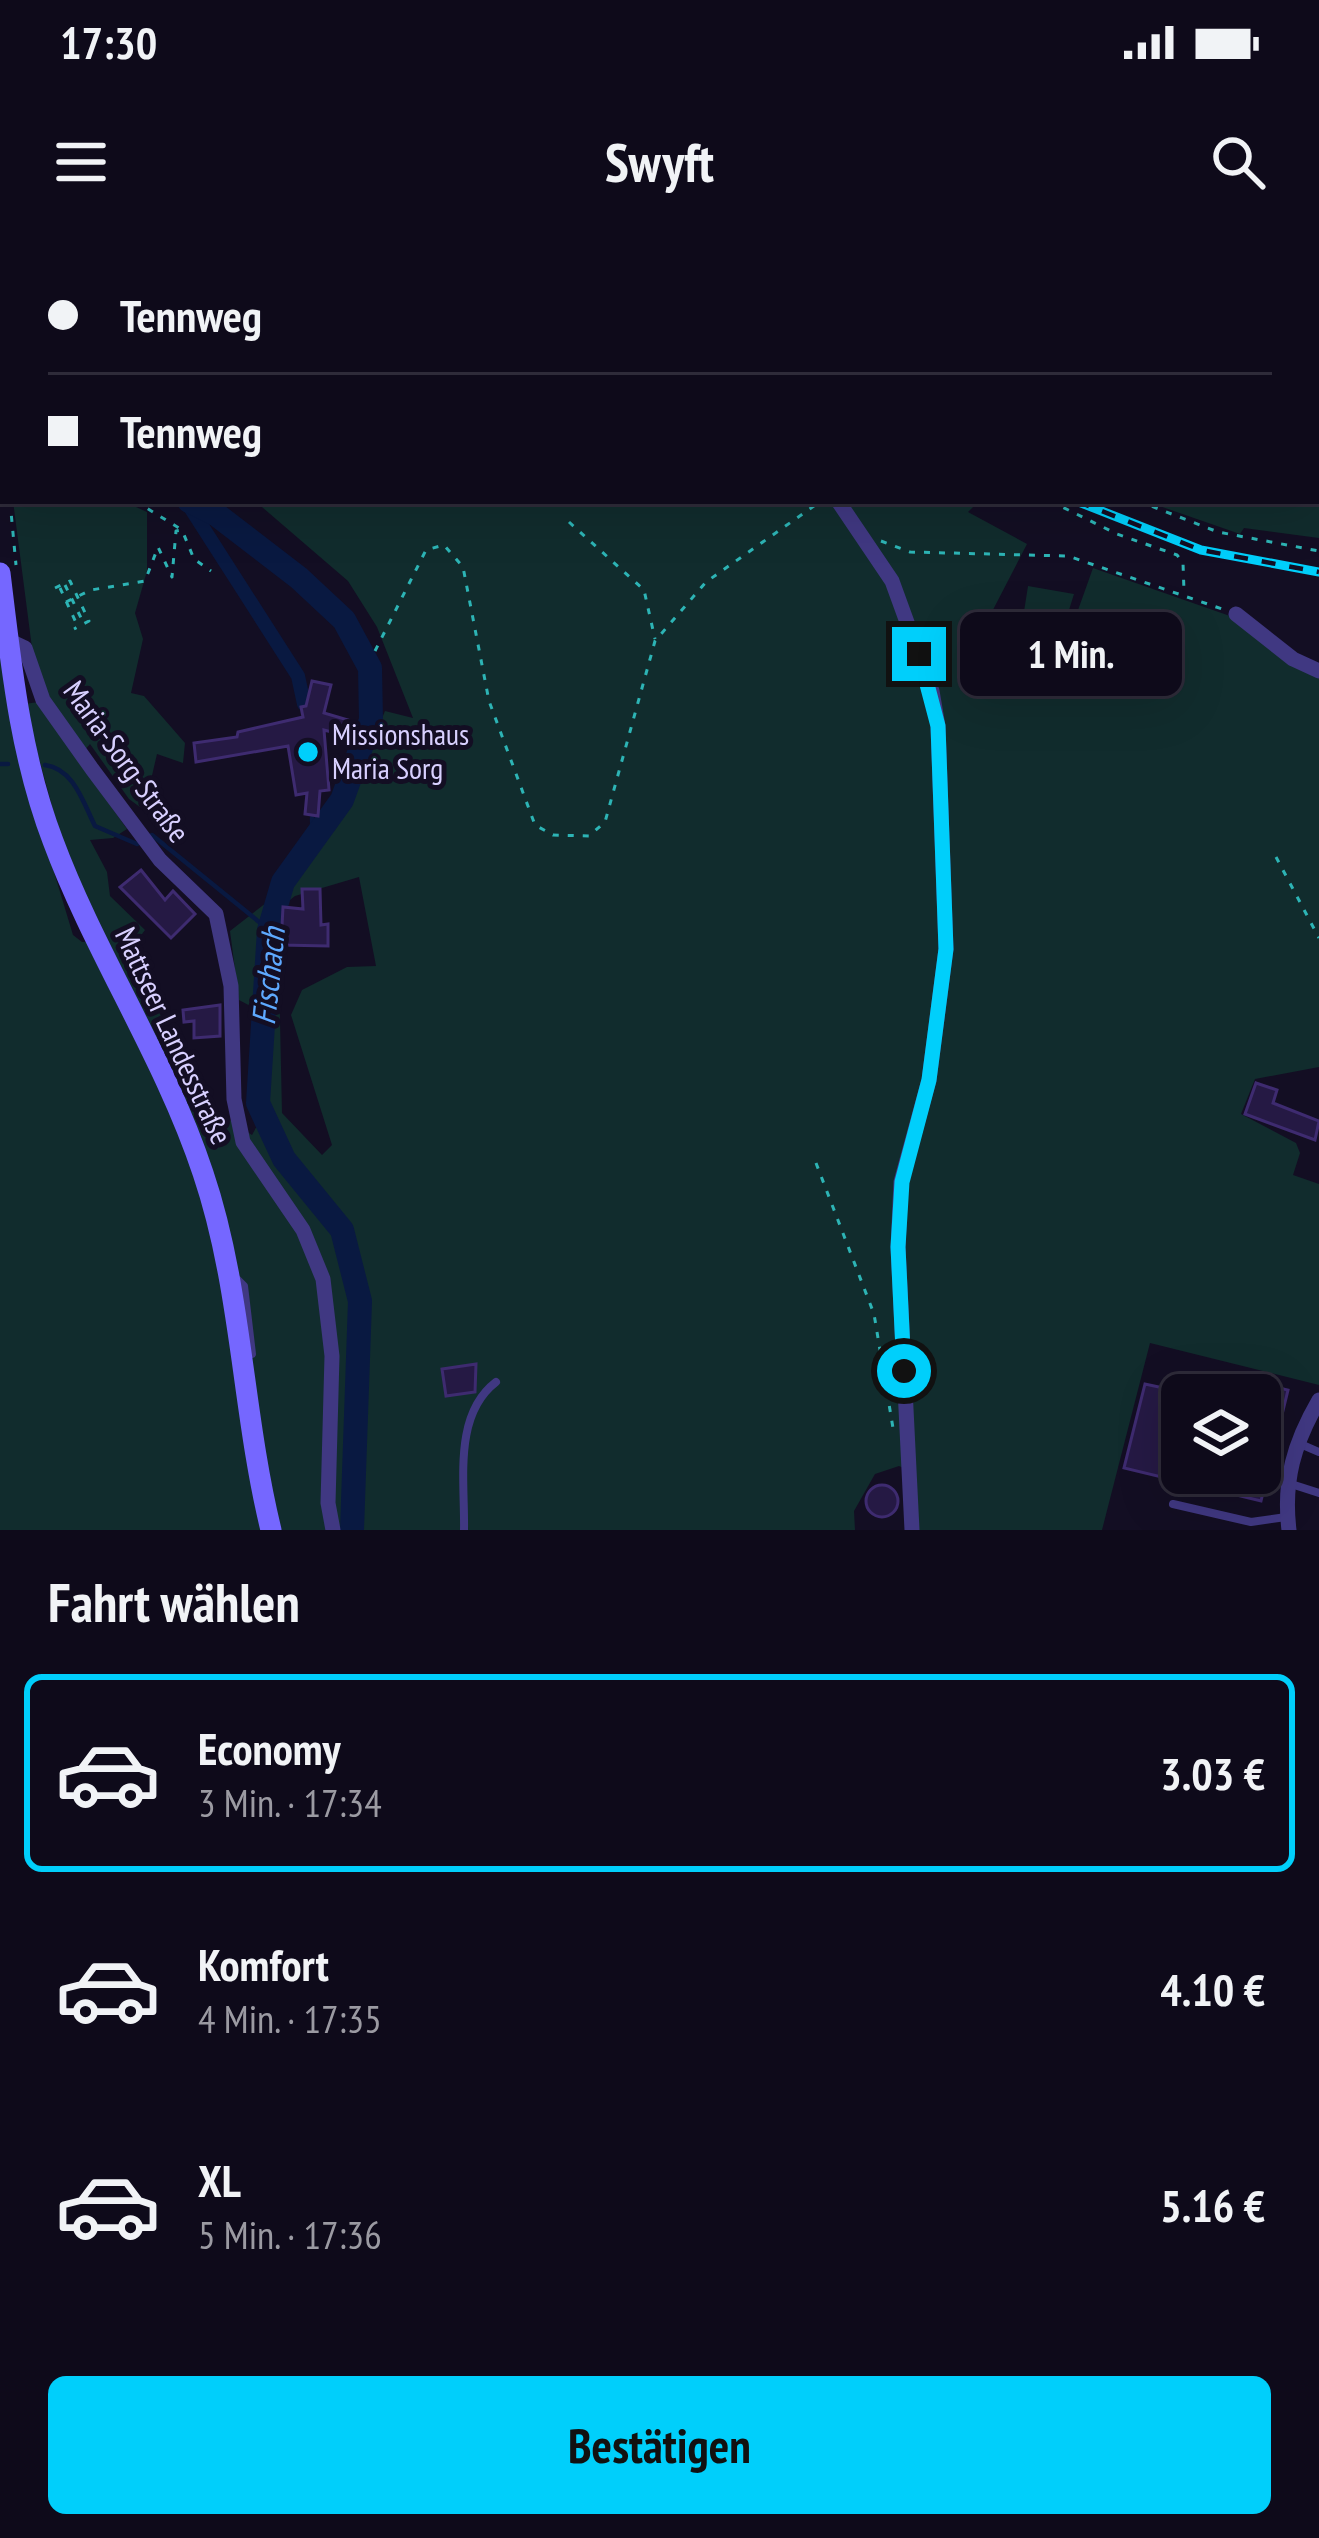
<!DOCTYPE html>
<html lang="de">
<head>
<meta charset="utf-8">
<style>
  :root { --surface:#0e0a1a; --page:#1c1827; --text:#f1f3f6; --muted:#9b9aa2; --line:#2e2b39; --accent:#00cffb }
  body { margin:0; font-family:"PT Sans Narrow",sans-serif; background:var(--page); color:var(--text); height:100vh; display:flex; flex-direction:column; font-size:45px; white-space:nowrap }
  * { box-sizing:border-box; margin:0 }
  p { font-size:39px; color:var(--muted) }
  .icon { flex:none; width:66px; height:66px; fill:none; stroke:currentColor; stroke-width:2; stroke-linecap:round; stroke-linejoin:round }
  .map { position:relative; height:1290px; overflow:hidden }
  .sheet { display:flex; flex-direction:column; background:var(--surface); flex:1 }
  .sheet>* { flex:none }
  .hud { position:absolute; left:0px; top:0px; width:1320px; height:264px; box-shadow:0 12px 48px #0002,0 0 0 3px var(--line); display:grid; align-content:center; height:264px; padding:0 48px; background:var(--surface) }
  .controls { position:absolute; left:1161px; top:1134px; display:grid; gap:24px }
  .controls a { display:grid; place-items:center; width:120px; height:120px; border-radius:18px; background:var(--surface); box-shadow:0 12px 48px #0002,0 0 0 3px var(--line); font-size:60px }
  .end { position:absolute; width:54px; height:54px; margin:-27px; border:15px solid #00cffb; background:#111; box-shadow:0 0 0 6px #111 }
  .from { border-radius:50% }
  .bubble { position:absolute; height:84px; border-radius:18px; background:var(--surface); box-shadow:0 12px 48px #0002,0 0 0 3px var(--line); font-size:39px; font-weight:600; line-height:84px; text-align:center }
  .hud b { display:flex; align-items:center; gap:42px; height:114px; font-size:45px }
  .hud b+b { border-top:3px solid var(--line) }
  .hud i { width:30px; height:30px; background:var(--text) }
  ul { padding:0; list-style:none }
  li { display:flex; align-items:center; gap:36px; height:198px; margin:0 24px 18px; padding:0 24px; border:6px solid transparent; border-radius:18px }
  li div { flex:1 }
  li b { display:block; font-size:45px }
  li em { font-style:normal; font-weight:600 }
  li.active { border-color:var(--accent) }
  li>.icon { width:108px; height:108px; stroke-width:1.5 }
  h2 { padding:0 48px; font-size:54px; line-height:144px }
  .primary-button { display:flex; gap:24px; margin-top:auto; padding:24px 48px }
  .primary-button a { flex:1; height:138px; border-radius:18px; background:var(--accent); color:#111; font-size:48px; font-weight:600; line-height:138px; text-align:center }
  .status { display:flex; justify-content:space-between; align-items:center; height:84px; padding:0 60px; background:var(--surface); direction:ltr }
  .status svg { height:33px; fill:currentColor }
  header { display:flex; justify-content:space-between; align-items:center; height:156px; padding:0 48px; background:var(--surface); font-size:54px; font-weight:600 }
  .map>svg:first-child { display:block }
  .green { fill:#112c2d; fill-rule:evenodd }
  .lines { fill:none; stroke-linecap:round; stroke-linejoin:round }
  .stream { stroke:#091941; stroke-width:4.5 }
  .canal { stroke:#091941; stroke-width:14 }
  .river { stroke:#091941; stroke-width:24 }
  .building { fill:#251944; stroke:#3e2b70; stroke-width:3 }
  .path { stroke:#2db4b5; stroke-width:3; stroke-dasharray:6 9; stroke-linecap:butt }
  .lane { stroke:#403882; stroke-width:8 }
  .street { stroke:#403882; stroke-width:15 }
  .secondary { stroke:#7567ff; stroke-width:21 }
  .rail-casing { stroke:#00cffb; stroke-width:9 }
  .rail { stroke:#130e23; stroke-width:4.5; stroke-dasharray:14; stroke-linecap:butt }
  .route { stroke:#00cffb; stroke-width:15 }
  .poi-dot { fill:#00cffb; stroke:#130e23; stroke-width:4.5 }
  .labels { text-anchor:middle; stroke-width:10; stroke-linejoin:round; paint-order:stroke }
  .poi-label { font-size:30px; fill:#d8d0ff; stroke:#130e23; text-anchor:start }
  .street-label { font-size:30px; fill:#d8d0ff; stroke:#130e23 }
  .water-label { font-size:33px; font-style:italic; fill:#5ea9ff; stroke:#130e23 }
</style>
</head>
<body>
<div class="status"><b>17:30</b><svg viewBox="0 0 49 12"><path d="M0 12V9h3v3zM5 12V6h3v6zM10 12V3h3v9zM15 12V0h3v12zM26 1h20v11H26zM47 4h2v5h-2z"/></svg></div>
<header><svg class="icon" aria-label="menu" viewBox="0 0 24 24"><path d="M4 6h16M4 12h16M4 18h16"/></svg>Swyft<svg class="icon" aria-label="search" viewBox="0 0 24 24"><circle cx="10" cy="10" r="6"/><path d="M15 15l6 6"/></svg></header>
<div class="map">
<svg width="1319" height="1290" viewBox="0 0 1319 1290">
  <rect width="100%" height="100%" fill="#130e23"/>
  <g class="green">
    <path d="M0 0H762V3H3V138Z"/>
    <path d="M832 0H1319V298L1244 288 1240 294 1145 261H1317V3Z"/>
    <path d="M13 261H123L147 272V331L135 373 143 399 131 453 144 456 185 503 183 523 157 514 144 570 129 559 90 504 77 519 127 589 113 598 90 600 107 632 110 656 145 690 128 713 185 822 202 839 203 862 252 895 269 864 271 777 239 760 230 691 289 645 337 587 385 471 413 478 377 387 348 341 255 261H979L968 272 1027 304 982 391 1067 401 1093 328 1230 376 1319 434V827L1255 839 1241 874 1296 903 1300 913 1293 935 1319 944V1145L1150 1103 1102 1290H914L916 1233 899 1226 875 1234 854 1271 855 1290H0V394L17 509 73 695 82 702 105 701 66 617 24 464 39 462ZM359 637 376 726 347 727 302 750 291 775 332 905 322 915 282 873 278 688 282 666 295 656Z"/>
    <path d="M1028 346 1074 354 1063 389 1023 378Z"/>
  </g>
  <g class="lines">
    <g class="stream">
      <path d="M0 524H8"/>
      <path d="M45 525C74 529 83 562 95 586L137 604 152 595 269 690"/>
      <path d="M312 578 313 605"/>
    </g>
    <path class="canal" d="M186 261 298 436 304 464"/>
    <g class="river">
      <path d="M67 3 68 0"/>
      <path d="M189 261 217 275 299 338 344 380 370 428 371 480 342 560 283 642 269 690 258 863 284 919 342 990 360 1061 352 1290"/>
    </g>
  </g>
  <g class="building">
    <path d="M312 441 331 445 324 473 348 480 343 495 324 490 329 550 320 551 318 576 305 574 307 553 296 555 288 506 196 522 194 503 237 497 238 492 303 477 301 467 306 466Z"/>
    <path d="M141 630 165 660 173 651 195 674 171 698 120 647Z"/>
    <path d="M302 649H320L321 685 328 684V706L281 705 283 667 303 669Z"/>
    <path d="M220 765V796L194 798V781L184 782 183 770Z"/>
    <path d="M1256 843 1277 850 1273 863 1319 881 1315 900 1245 874Z"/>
    <path d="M476 1124 475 1152 446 1156 442 1129Z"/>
    <path d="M1185 1139 1235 1151 1182 1155V1233H1260V1155H1239L1242 1139 1288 1150 1261 1261 1124 1228 1145 1144 1182 1152Z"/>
    <circle cx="882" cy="1261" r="16"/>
  </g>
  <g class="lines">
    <g class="path">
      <path d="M1255 0 1258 3"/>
      <path d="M1059 3 1060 0"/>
      <path d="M1317 63 1319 66"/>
      <path d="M0 149 3 168"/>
      <path d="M10 261 16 325"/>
      <path d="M135 261 179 288"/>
      <path d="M1050 261 1117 294 1177 315 1183 323 1184 351"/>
      <path d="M1138 261 1218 292 1319 311"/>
      <path d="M569 282 644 350 655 399"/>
      <path d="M881 301 910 312 1068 316 1225 370"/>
      <path d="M65 345 84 384"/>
      <path d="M55 348 70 341 89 381 74 389"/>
      <path d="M60 348 78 387"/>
      <path d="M66 362 91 350 145 341 158 307 172 337 176 291 182 290 194 319 211 331"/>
      <path d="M375 411 426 310 444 305 463 327 489 461 535 585 553 595 589 596 605 582 655 401 706 342 821 261"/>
      <path d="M1276 617 1319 698"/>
      <path d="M816 923 874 1074 893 1188"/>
    </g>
    <g class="lane">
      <path d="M235 1037 244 1046 252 1114"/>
      <path d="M1298 1203 1319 1212"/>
      <path d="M1288 1243 1319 1253"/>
      <path d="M1173 1264 1251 1282 1286 1277"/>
      <path d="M464 1290C465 1241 453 1175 496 1142"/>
    </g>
    <g class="street">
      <path d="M766 0 768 3"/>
      <path d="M838 261 892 341 932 451 938 486 946 709 929 840 901 942 898 1007 912 1290"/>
      <path d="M1236 374 1293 419 1319 431"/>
      <path d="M8 400 25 408 43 460 92 529 160 620 216 674 231 746 234 859 243 902 303 990 323 1039 332 1116 328 1263 333 1290"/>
      <path d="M1289 1290C1283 1241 1294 1203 1319 1160"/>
    </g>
    <path class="secondary" d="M0 333C11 424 20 515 53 601 95 714 165 818 203 933 242 1048 242 1172 271 1290"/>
    <g class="rail-casing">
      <g id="rail">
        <path d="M800 0 802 3"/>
        <path d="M1076 261 1201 310 1319 332"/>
      </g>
    </g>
    <use href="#rail" class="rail"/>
  </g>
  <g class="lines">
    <path class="route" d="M904 1131 898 1007 902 942 929 840 946 709 938 486 919 414"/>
  </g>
  <circle class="poi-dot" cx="308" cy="512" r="12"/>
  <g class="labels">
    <g class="poi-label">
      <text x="332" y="505">Missionshaus<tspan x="332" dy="34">Maria Sorg</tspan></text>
    </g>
    <g class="street-label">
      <text transform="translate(126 522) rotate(54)" y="10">Maria-Sorg-Straße</text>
      <text transform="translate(173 796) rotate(65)" y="10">Mattseer Landesstraße</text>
    </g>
    <g class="water-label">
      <text transform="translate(268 736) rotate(-84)" y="12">Fischach</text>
    </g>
  </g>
</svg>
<div class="controls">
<a><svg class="icon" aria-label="layers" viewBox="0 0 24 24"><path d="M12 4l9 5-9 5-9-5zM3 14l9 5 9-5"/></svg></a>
</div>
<i class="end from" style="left:904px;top:1131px"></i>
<i class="end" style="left:919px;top:414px"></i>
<div class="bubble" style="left:960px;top:372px;width:222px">1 Min.</div>
<div class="hud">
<b><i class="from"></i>Tennweg</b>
<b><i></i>Tennweg</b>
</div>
</div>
<section class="sheet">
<h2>Fahrt wählen</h2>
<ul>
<li class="active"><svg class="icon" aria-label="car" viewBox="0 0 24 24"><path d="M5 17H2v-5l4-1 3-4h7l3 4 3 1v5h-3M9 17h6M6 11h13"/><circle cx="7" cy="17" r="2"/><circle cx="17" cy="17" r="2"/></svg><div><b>Economy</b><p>3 Min. · 17:34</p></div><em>3.03 €</em></li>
<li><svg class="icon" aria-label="car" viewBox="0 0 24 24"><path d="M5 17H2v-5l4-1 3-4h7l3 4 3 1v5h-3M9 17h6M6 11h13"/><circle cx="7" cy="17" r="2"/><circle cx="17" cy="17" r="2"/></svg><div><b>Komfort</b><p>4 Min. · 17:35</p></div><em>4.10 €</em></li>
<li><svg class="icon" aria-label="car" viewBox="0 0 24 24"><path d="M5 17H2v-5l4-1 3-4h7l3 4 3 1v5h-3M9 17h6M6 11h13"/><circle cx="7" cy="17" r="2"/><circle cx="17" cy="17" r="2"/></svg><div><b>XL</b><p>5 Min. · 17:36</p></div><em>5.16 €</em></li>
</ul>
<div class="primary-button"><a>Bestätigen</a></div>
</section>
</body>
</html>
